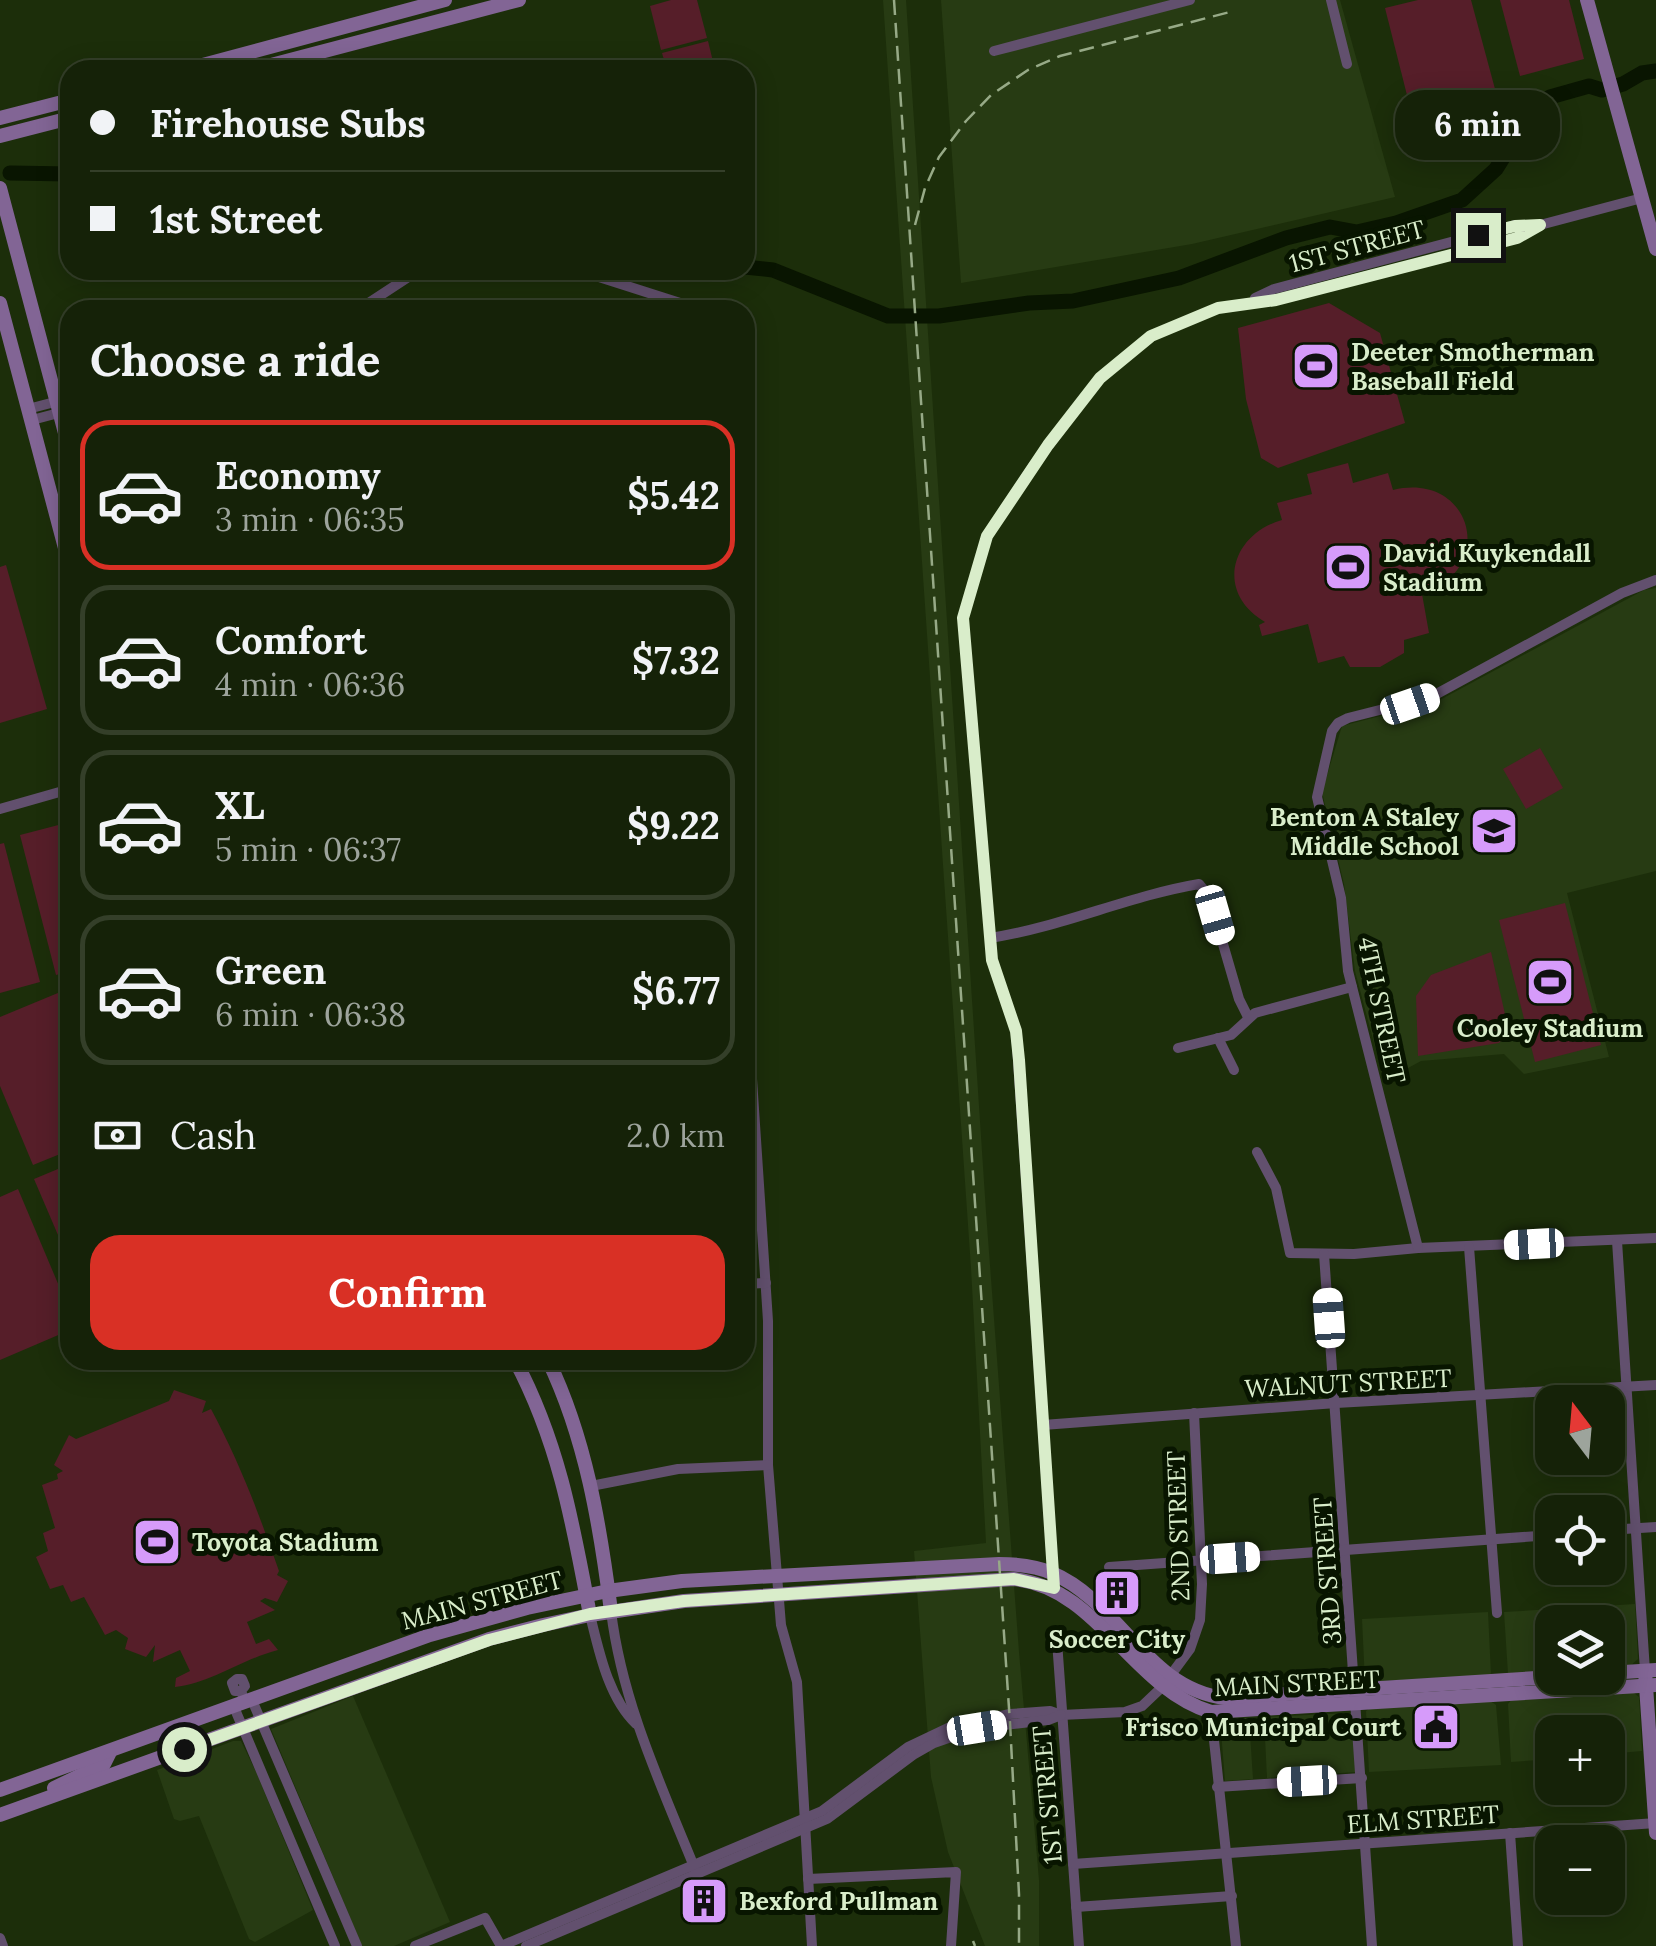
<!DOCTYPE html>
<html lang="en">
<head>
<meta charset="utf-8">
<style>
  :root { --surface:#152208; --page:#222f16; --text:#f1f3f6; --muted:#9da49c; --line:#343f29; --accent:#d93025 }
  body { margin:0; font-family:Lora,serif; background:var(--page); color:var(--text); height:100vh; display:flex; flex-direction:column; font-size:38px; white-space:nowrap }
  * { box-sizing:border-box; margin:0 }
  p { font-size:32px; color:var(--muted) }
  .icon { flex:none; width:55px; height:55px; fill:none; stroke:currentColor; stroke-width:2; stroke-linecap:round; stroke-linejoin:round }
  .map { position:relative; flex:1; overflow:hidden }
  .drawer { position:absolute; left:60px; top:300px; width:695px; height:1070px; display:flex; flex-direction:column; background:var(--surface); border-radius:30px; box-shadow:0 5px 25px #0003,0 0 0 2px var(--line) }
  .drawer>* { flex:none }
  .top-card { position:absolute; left:60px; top:60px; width:695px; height:220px; border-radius:30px; box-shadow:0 5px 25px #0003,0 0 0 2px var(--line); display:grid; align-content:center; height:220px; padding:0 30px; background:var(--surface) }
  .needle { width:65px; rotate:344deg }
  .fabs { position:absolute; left:1535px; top:1385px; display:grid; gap:20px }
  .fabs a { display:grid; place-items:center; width:90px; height:90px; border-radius:20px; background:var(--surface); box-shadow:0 5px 25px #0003,0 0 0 2px var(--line); font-size:50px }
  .end { position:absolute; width:45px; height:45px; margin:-22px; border:12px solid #d9edca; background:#111; box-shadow:0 0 0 5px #111 }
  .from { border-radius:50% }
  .bubble { position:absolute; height:70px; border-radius:30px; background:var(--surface); box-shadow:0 5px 25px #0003,0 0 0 2px var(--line); font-size:32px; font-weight:700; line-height:70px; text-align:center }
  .car { position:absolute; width:30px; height:60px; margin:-30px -15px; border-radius:12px; box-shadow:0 0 8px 2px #0007; background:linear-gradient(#fff 24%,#345 0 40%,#fff 0 76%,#345 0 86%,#fff 0) }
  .top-card b { display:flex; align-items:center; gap:35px; height:95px; font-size:38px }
  .top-card b+b { border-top:2px solid var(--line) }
  .top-card i { width:25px; height:25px; background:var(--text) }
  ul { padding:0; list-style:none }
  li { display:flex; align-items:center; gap:30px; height:150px; margin:0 20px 15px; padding:0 10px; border:5px solid var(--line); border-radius:30px }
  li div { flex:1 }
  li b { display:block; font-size:38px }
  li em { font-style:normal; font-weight:700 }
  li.on { border-color:var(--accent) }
  li>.icon { width:90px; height:90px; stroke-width:1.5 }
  h2 { padding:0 30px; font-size:45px; line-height:120px }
  .pay { display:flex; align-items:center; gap:25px; height:110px; padding:0 30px; font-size:38px }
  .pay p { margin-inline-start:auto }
  .cta { display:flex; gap:20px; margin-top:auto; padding:20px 30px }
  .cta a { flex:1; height:115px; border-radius:30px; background:var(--accent); color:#fff; font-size:40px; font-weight:700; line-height:115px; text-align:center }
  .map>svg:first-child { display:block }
  .built { fill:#273b13 }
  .green { fill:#561e29 }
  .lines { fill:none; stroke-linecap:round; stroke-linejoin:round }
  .river { stroke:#091501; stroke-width:15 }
  .street { stroke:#62506e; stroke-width:10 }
  .secondary { stroke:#826595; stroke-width:14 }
  .rail { stroke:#97aa87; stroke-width:2.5; stroke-dasharray:15 8; stroke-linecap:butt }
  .route { stroke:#d9edca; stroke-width:12 }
  .labels { text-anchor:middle; stroke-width:10; stroke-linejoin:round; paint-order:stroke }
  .street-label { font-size:25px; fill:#d9edca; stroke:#081500 }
  .poi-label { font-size:25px; font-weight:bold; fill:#d9edca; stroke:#081500; text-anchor:start }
</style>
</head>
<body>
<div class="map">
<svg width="1656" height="1946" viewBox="0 0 1656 1946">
  <rect width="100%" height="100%" fill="#1c2e0a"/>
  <g class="built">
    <path d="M883 0H906L986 1212 1019 1652 1039 1880V1946H985L948 1852 931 1777 914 1551 986 1543 971 1268Z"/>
    <path d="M941 0H1340L1395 197 1192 244 961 283Z"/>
    <path d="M1656 588V871L1567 893 1609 1057 1524 1074 1504 1054 1421 1061 1384 1081 1355 971 1344 884 1322 792 1342 726 1438 701 1644 590Z"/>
    <path d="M1635 1604 1638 1659 1630 1666 1608 1667V1622H1552V1671L1508 1674 1504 1612Z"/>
    <path d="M1488 1612 1491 1675 1365 1682 1362 1619Z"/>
    <path d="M1633 1692 1639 1697 1642 1751 1608 1754V1732H1552V1759L1511 1762 1508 1704 1512 1699Z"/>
    <path d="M353 1696 450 1922 394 1946H362L271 1729Z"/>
    <path d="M1489 1700 1496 1705 1501 1765 1369 1772 1366 1711 1370 1708Z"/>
    <path d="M1351 1713 1356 1772 1267 1778 1264 1717Z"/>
    <path d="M1220 1718H1249L1253 1779 1225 1781Z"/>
    <path d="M233 1741H241L257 1774 313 1910 255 1942 249 1939 199 1816 180 1821 174 1819 157 1770Z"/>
  </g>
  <g class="green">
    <path d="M671 0H697L707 38 661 50 650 6Z"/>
    <path d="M1418 0H1471L1495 89 1411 111 1385 8Z"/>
    <path d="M1500 0H1569L1584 59 1520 76Z"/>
    <path d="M708 41 715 70H667L662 53Z"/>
    <path d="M1329 303 1380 333 1405 423 1278 468 1261 458 1246 399 1238 328Z"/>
    <path d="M1348 463 1353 483 1388 473 1393 490C1471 471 1499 568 1422 594L1429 633 1404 640V653L1380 667H1350L1344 656 1318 663 1308 624 1262 636 1259 625 1265 622C1215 593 1230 535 1282 520L1277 503 1312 494 1307 474Z"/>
    <path d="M6 565 47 709 0 723V567Z"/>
    <path d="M1540 748 1563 788 1526 809 1503 769Z"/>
    <path d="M70 822V971L56 975 20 835Z"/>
    <path d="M4 843 40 982 0 993V844Z"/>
    <path d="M1565 903 1601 1045 1535 1062 1499 920Z"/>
    <path d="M1491 952 1509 1032 1499 1043 1418 1056 1416 996 1431 975Z"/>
    <path d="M70 988V1150L33 1165 0 1086V1017Z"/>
    <path d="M70 1164V1263L34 1179Z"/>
    <path d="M18 1189 70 1312V1330L0 1360V1197Z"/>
    <path d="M174 1390 206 1401 202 1413 211 1409C240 1463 259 1514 279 1571L277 1575 288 1581 277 1602 265 1598 260 1601 275 1610 247 1622 256 1644 269 1639 278 1650C242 1659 212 1683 175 1687L176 1678 190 1671 180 1650 153 1662 155 1645 146 1657 125 1649 128 1638 116 1630 105 1635 84 1597 71 1602 63 1585 50 1589 36 1557 48 1551 43 1533 55 1528 42 1485 58 1479 57 1474 63 1471 54 1465 69 1435 76 1439 169 1401Z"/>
  </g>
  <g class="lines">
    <g class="river">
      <path d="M10 173 70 174"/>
      <path d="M745 267 773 270 888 316H939L1029 303 1073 301 1179 278 1286 238 1330 227 1357 232 1396 223 1462 200 1496 169 1532 111 1550 97 1589 86 1602 90 1623 84 1642 73 1656 71"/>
    </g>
    <g class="street">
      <path d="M1331 0 1347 64"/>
      <path d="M994 51 1190 0"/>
      <path d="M577 270 702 310"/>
      <path d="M1255 298 1274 289 1515 225H1540L1642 198"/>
      <path d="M358 310 419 270"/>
      <path d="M28 409 70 398"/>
      <path d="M32 420 70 410"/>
      <path d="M0 809 70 789"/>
      <path d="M990 938C1062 927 1128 896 1199 884L1209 896 1239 999 1248 1017"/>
      <path d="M745 973 768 1321V1465L781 1625 797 1682 812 1946"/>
      <path d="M1218 1038 1234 1070"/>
      <path d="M1178 1048 1231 1035 1255 1013 1352 987"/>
      <path d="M1257 1152 1276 1188 1290 1253 1354 1254 1418 1248 1656 1238"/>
      <path d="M1617 1241 1645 1671"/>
      <path d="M1469 1247 1497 1613"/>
      <path d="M1418 1248 1348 971 1341 898 1317 797 1332 731 1338 723 1348 718 1431 697 1622 593 1656 580"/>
      <path d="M1324 1254 1372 1946"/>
      <path d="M745 1284 766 1283"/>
      <path d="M1043 1425 1336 1403 1656 1385"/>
      <path d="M591 1486 678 1469 768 1465"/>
      <path d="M1608 1530 1656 1527"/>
      <path d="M1109 1567 1552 1535"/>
      <path d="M1053 1578 1016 1031 992 960 963 618 987 536 1033 466 1100 378 1151 336 1219 308 1276 299 1517 238 1540 225"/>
      <path d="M611 1611C622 1702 661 1785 695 1869"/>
      <path d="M590 1615C599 1651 608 1697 636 1724"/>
      <path d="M1057 1641 1079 1946"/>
      <path d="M241 1691H235L232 1683 237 1679H242L245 1686 241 1691 245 1702"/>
      <path d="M252 1700 357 1946"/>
      <path d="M234 1707 335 1946"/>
      <path d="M1211 1712 1236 1946"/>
      <path d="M1217 1787 1362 1778"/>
      <path d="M1510 1833 1518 1946"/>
      <path d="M1073 1864 1656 1823"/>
      <path d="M808 1879 956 1872 951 1946"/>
      <path d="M1076 1907 1232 1896"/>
      <path d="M0 1938 3 1946"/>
      <path d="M415 1946 485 1918 501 1946 822 1811 908 1747 950 1727 1010 1714 1050 1711 1061 1715 1125 1712 1142 1706 1162 1687 1190 1649 1200 1620 1202 1584 1194 1413"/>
      <path d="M526 1946 827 1819 913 1755 934 1743 977 1728 1048 1720 1061 1715"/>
    </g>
    <g class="secondary">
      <path d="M1587 0 1656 249"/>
      <path d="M184 70 445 0"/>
      <path d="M252 70 519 0"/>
      <path d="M0 118 70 100"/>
      <path d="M0 136 70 118"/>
      <path d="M0 188 70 452"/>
      <path d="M0 303 70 567"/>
      <path d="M515 1360C559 1443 573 1524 590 1615"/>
      <path d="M548 1360C586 1439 600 1525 611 1611"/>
      <path d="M1645 1671 1656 1833"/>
      <path d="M1608 1673 1656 1670"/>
      <path d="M54 1788 104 1764 110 1752"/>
      <path d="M0 1790 430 1635 527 1608 608 1591 682 1581 999 1564C1017 1564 1036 1566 1052 1573 1120 1602 1147 1689 1225 1698L1552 1677"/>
      <path d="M0 1815 489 1639 543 1625 590 1615 684 1601 1014 1579C1099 1588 1131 1687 1211 1712L1656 1685"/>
    </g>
    <g class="rail">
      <path d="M894 0 1010 1723 1019 1894V1946"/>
      <path d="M915 225 925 188 939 157 966 121 991 95 1028 70 1060 56 1230 12"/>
      <path d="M973 1941 975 1946"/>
    </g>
  </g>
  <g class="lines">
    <path class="route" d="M184 1749 489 1640 590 1614 684 1601 1014 1579 1054 1588 1019 1060 1016 1031 992 960 963 618 987 536 1048 445 1100 378 1151 336 1218 308 1276 300 1517 238 1540 225 1515 226 1478 235"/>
  </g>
  <defs>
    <g id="stadium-square" transform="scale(2.5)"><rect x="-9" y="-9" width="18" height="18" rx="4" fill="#d69bfa" stroke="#081500"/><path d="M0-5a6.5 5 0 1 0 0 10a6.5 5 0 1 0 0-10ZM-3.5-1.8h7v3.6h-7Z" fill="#111"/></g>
    <g id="school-square" transform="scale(2.5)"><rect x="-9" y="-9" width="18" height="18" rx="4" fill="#d69bfa" stroke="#081500"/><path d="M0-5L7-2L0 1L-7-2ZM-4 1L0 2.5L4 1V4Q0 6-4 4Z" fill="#111"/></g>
    <g id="building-square" transform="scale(2.5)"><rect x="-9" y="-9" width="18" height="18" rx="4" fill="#d69bfa" stroke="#081500"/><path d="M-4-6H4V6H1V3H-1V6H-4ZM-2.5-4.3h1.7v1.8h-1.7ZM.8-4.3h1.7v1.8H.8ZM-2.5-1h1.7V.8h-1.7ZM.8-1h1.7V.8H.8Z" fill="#111"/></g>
    <g id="civic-square" transform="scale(2.5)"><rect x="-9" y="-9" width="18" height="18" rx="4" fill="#d69bfa" stroke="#081500"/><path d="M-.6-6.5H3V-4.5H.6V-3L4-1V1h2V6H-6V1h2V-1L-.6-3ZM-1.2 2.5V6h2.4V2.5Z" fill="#111"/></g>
  </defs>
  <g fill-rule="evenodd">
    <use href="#stadium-square" x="1316" y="366"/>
    <use href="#stadium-square" x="1348" y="567"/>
    <use href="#school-square" x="1494" y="831"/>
    <use href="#stadium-square" x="1550" y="982"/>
    <use href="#stadium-square" x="157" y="1542"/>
    <use href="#building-square" x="1117" y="1593"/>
    <use href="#civic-square" x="1436" y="1727"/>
    <use href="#building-square" x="704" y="1901"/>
  </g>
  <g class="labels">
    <g class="street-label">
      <text transform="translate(1357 246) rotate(-15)" y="9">1ST STREET</text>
      <text transform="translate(1382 1010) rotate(78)" y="9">4TH STREET</text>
      <text transform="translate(1348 1383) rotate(-3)" y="9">WALNUT STREET</text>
      <text transform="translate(1178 1526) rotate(-92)" y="9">2ND STREET</text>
      <text transform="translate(1327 1571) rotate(-94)" y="9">3RD STREET</text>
      <text transform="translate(482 1600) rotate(-15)" y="9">MAIN STREET</text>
      <text transform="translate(1297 1683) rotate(-3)" y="9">MAIN STREET</text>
      <text transform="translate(1047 1795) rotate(-95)" y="9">1ST STREET</text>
      <text transform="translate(1423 1819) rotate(-4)" y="9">ELM STREET</text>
    </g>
    <g class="poi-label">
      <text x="1351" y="361">Deeter Smotherman<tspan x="1351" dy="29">Baseball Field</tspan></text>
      <text x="1383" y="562">David Kuykendall<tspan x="1383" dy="29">Stadium</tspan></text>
      <text x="1459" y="826" text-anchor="end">Benton A Staley<tspan x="1459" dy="29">Middle School</tspan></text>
      <text x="1550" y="1037" text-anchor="middle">Cooley Stadium</text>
      <text x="192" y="1551">Toyota Stadium</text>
      <text x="1117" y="1648" text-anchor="middle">Soccer City</text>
      <text x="1401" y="1736" text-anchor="end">Frisco Municipal Court</text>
      <text x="739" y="1910">Bexford Pullman</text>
    </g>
  </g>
</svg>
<div class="fabs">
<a><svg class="needle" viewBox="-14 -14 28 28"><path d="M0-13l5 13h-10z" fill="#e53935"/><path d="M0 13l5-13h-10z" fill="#9da49c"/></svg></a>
<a><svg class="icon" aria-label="locate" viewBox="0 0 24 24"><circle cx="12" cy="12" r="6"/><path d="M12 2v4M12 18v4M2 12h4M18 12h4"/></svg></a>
<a><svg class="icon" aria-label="layers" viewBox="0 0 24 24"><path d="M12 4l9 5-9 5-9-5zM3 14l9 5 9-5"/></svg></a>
<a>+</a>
<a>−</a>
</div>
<i class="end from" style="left:184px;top:1749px"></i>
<i class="end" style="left:1478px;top:235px"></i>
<div class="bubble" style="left:1395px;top:90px;width:165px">6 min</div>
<i class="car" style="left:1410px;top:704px;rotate:71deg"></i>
<i class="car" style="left:1215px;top:915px;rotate:164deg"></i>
<i class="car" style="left:1534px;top:1244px;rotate:267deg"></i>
<i class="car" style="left:1329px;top:1318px;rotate:356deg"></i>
<i class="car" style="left:1230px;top:1558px;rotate:86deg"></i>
<i class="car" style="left:977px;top:1728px;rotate:81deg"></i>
<i class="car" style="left:1307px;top:1781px;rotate:267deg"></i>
<div class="top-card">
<b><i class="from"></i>Firehouse Subs</b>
<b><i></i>1st Street</b>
</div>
<section class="drawer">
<h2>Choose a ride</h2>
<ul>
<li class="on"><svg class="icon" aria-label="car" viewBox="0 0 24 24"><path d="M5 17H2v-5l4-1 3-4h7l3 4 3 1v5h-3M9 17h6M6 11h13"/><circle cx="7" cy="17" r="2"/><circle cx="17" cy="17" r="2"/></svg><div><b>Economy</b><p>3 min · 06:35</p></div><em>$5.42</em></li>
<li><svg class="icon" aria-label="car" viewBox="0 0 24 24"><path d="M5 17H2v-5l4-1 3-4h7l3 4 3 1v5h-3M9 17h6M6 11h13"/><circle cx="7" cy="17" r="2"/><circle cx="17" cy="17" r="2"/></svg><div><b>Comfort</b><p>4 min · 06:36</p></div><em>$7.32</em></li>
<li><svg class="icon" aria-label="car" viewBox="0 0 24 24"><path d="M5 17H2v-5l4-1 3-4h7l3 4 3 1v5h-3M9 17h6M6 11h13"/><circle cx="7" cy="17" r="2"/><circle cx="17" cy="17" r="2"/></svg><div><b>XL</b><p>5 min · 06:37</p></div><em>$9.22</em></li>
<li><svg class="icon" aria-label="car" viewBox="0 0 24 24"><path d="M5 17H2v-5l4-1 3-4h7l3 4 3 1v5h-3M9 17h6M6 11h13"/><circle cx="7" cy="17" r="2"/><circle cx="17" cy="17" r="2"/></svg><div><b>Green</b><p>6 min · 06:38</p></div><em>$6.77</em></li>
</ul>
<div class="pay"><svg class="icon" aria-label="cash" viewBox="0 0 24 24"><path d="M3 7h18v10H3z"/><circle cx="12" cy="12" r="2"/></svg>Cash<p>2.0 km</p></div>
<div class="cta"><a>Confirm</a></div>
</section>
</div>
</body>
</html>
